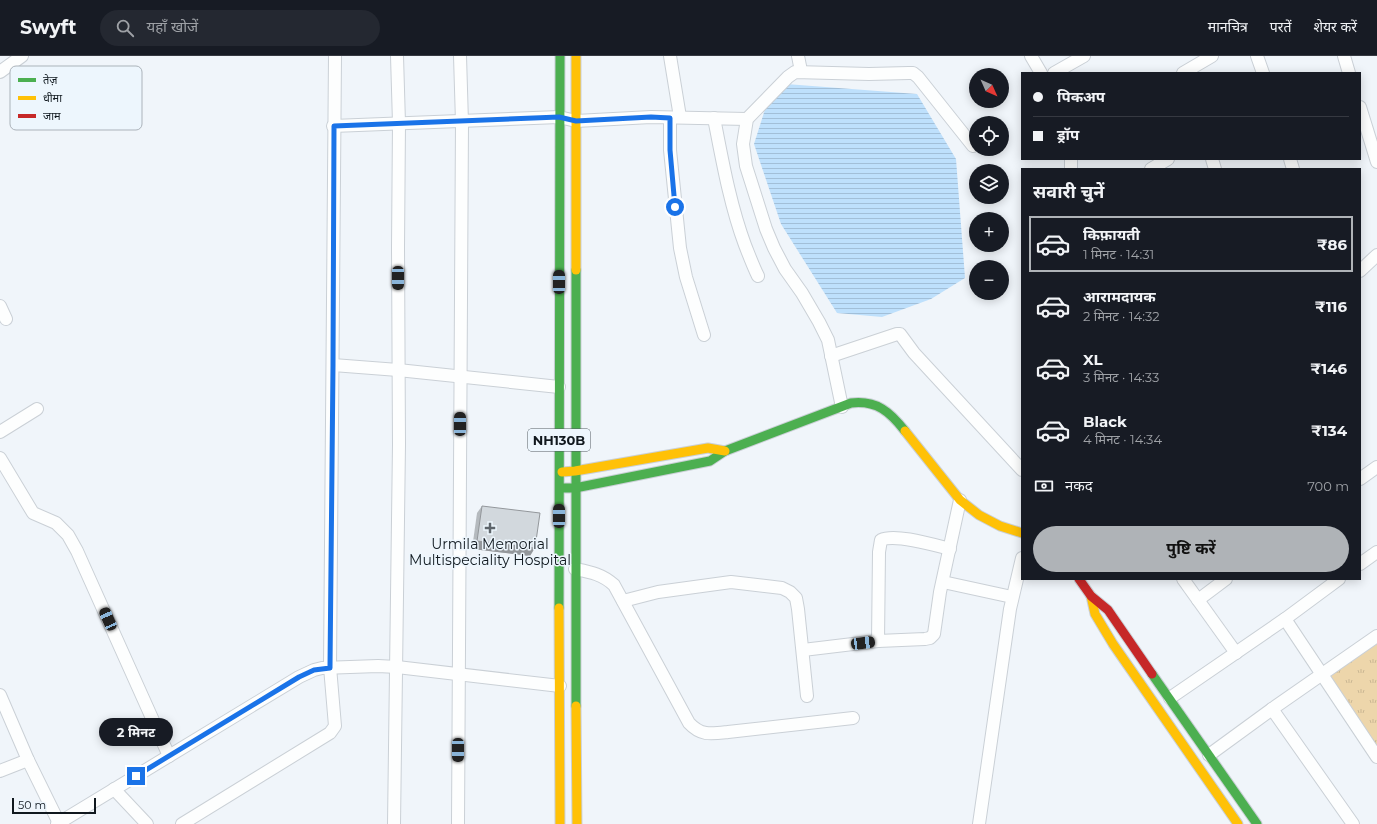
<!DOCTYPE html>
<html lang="hi">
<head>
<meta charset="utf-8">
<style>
  :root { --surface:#171b24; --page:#242831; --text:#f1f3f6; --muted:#9ea1a6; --line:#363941; --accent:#afb3b7 }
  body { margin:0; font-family:Montserrat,"Noto Sans Devanagari",sans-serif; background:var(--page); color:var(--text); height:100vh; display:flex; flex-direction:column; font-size:15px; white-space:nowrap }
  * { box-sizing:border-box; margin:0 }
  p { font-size:13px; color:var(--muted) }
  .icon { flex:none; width:22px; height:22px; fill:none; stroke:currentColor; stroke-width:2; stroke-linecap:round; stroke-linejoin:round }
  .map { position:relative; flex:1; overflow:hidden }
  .side { position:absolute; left:1021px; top:112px; width:340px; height:412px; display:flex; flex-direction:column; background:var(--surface); border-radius:0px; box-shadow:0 2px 10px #0003 }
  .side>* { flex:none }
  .banner { position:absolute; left:1021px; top:16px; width:340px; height:88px; border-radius:0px; box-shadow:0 2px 10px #0003; display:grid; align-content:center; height:88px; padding:0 12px; background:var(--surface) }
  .needle { width:26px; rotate:135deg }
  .fabs { position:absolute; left:969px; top:12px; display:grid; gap:8px }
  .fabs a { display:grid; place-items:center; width:40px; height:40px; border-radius:50%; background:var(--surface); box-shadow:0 2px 10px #0003; font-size:20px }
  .scale { position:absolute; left:12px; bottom:10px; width:84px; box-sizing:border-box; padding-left:4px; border:2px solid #10181e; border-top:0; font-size:11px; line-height:14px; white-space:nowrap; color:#10181e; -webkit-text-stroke:3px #edf6fd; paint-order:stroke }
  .end { position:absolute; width:18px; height:18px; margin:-9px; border:5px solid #1a73e8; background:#fff; box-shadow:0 0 0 2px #fff }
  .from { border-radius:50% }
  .bubble { position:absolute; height:28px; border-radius:14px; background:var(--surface); box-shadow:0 2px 10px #0003; font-size:13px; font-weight:700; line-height:28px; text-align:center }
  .car { position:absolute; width:12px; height:24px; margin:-12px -6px; border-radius:5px; box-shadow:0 0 3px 1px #0007; background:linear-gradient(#222 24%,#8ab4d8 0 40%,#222 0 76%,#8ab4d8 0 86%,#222 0) }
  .banner b { display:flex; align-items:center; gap:14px; height:38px; font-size:15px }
  .banner b+b { border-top:1px solid var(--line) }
  .banner i { width:10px; height:10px; background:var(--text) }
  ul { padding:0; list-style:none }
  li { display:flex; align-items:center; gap:12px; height:56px; margin:0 8px 6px; padding:0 4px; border:2px solid transparent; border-radius:0px }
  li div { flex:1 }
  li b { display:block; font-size:15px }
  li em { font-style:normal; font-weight:700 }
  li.current { border-color:var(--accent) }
  li>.icon { width:36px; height:36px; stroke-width:1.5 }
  h2 { padding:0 12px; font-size:18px; line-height:48px }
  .pay { display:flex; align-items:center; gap:10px; height:44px; padding:0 12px; font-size:15px }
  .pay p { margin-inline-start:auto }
  .button { display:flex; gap:8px; margin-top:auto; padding:8px 12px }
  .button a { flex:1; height:46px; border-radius:24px; background:var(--accent); color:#111; font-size:16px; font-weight:700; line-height:46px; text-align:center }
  header { display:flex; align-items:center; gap:24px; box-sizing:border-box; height:56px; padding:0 20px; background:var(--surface); border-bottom:1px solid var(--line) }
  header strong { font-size:19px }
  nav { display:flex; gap:22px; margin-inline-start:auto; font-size:14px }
  .search { width:280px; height:36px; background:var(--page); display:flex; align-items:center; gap:10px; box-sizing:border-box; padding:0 14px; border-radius:22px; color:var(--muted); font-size:15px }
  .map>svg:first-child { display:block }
  .grass { fill:url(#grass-tufts) }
  .water { fill:url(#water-rules) }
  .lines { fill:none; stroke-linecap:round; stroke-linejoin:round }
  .street-casing { stroke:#cad0d6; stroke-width:14 }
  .fast-casing { stroke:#cad0d6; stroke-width:11 }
  .slow-casing { stroke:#cad0d6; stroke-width:11 }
  .jam-casing { stroke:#cad0d6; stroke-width:11 }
  .street { stroke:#fdfefe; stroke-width:12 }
  .fast { stroke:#4caf50; stroke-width:9 }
  .slow { stroke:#ffc107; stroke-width:9 }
  .jam { stroke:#c62828; stroke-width:9 }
  .wall { fill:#b5babe }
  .shaded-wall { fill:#93979b }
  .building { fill:#d2d8dd; stroke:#93979b }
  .route { stroke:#1a73e8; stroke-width:5 }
  .poi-dot { fill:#5e656b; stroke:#edf6fd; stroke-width:1.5 }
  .labels { text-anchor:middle; stroke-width:3; stroke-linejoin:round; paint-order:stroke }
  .shield { fill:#edf6fd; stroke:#525b61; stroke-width:1 }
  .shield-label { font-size:13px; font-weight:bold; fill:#10181e }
  .poi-label { font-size:14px; fill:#10181e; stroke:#edf6fd }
  .key { fill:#edf6fd; stroke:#abb3ba; stroke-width:1 }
  .key-label { font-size:11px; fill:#10181e }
</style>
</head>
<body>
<header>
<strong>Swyft</strong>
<div class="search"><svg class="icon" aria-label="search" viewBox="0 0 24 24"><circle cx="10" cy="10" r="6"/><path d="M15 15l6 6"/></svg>यहाँ खोजें</div>
<nav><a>मानचित्र</a><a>परतें</a><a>शेयर करें</a></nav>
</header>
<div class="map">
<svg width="1377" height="768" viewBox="0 0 1377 768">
  <defs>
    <pattern id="grass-tufts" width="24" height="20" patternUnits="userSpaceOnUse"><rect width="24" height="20" fill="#edd6ab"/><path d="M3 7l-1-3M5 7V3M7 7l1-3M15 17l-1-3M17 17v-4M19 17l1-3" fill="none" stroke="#cab793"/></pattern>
    <pattern id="water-rules" width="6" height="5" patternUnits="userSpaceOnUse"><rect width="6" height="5" fill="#bee0fc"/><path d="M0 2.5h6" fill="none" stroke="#a2bfd8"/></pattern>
  </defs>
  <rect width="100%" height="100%" fill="#f0f5fa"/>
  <path class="grass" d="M1377 585V693L1328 619Z"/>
  <path class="water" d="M786 28 917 38 956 103 965 222 931 243 882 261 837 257 781 168 754 88 768 44Z"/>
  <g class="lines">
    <g class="street-casing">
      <g id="street">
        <path d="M670 0 680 61"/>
        <path d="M798 0 801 15"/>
        <path d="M1031 0 1041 17"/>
        <path d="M1257 0 1263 17"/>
        <path d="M1344 0 1349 17"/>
        <path d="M0 16 22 0"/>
        <path d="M1054 17 1084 0"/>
        <path d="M1183 17 1212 0"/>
        <path d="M1360 51 1377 106"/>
        <path d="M670 62V94L680 192 686 221 704 279"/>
        <path d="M714 62C722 103 730 149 745 189 749 199 753 210 758 220"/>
        <path d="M333 70 559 61 576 65 651 61 747 63"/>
        <path d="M1071 103V113"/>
        <path d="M1212 103 1215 113"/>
        <path d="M1290 103 1293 113"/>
        <path d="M1151 113 1168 103"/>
        <path d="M1360 215 1377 199"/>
        <path d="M0 250 6 263"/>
        <path d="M831 300 897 278H900L914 297 1022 414"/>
        <path d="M333 309 398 314 559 331"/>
        <path d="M842 351 828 284 819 266 802 237 785 213 774 192 766 173 746 110 743 88 747 63 788 21 795 16 869 18 909 17H913L918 21 973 90"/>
        <path d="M0 376 37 353"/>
        <path d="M0 402 33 457 56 467 68 479 77 495 169 700"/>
        <path d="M1360 423 1377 411"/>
        <path d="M1360 508 1377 496"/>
        <path d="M575 513C590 516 602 518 614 529L689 667C701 680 711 678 728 676L853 662"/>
        <path d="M1183 523 1236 597"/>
        <path d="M943 526 1012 541"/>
        <path d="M1198 544 1226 523"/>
        <path d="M623 545 658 536 731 526 782 532 790 536 796 542 798 553 807 640"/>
        <path d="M1285 563 1377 701"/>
        <path d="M878 585 879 496 881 484C895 477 934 489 950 493"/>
        <path d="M803 594 878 585 925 583 930 582 934 578 940 536 960 444"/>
        <path d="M0 639 28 704 59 767"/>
        <path d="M1170 642 1285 563 1339 523"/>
        <path d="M1272 653 1353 768"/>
        <path d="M1209 699 1272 653 1377 580"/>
        <path d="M0 715 28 704"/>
        <path d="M114 733 147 768"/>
        <path d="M57 768 299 621 314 614 322 612 378 610 397 611 560 630"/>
        <path d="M182 768 330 677 335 670 330 611 335 0"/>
        <path d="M394 768 399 388 398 191 399 67 397 0"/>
        <path d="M458 768 462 66 460 0"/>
        <path d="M979 768 1010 553 1022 502"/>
      </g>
    </g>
    <g class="fast-casing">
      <g id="fast">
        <path d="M576 214V650"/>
        <path d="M563 432H575L710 405 725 395 851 347C877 344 890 356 905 375"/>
        <path d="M559 552 560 0"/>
        <path d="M1152 618 1257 768"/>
      </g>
    </g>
    <g class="slow-casing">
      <g id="slow">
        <path d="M576 214V0"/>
        <path d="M905 375 960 444 979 459 1000 470 1022 477"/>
        <path d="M562 416 575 415 708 392 725 395"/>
        <path d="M1091 540 1095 558 1113 588 1238 768"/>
        <path d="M559 552 560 768"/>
        <path d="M576 650 577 768"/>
      </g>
    </g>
    <g class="jam-casing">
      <path id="jam" d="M1079 523 1091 540 1108 554 1152 618"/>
    </g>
    <use href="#street" class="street"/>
    <use href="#fast" class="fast"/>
    <use href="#slow" class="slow"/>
    <use href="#jam" class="jam"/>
  </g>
  <path class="wall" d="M482 450 530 500 472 493 477 457Z"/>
  <path class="shaded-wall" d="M477 485 535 492 530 500 472 493Z"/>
  <path class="building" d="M482 450 540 457 535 492 477 485Z"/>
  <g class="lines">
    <path class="route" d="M136 720 299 621 314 614 330 612 333 309 334 70 559 61 576 65 651 61 670 62V94L675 151"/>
  </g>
  <path class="poi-dot" d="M488 466h4v4h4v4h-4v4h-4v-4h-4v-4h4z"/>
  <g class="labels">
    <rect class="shield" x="528" y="373" width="62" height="22" rx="3"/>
    <g class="shield-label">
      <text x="559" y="389">NH130B</text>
    </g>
    <g class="poi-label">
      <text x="490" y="493">Urmila Memorial<tspan x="490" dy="16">Multispeciality Hospital</tspan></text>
    </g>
  </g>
  <rect x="10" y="10" width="132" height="64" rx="6" class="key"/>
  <rect x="18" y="22" width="18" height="4" fill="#4caf50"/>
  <rect x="18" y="40" width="18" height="4" fill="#ffc107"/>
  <rect x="18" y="58" width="18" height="4" fill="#c62828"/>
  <g class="key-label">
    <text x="43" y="28">तेज़</text>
    <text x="43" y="46">धीमा</text>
    <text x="43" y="64">जाम</text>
  </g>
</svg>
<div class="fabs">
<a><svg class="needle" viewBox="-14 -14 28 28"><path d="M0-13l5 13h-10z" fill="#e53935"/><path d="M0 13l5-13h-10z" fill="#9ea1a6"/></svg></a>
<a><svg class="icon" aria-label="locate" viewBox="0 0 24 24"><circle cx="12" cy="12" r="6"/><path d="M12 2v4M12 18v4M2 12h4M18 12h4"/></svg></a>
<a><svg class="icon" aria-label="layers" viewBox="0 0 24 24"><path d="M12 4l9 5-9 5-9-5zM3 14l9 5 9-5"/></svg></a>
<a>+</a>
<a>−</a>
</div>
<div class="scale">50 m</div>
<i class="end from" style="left:675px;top:151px"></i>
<i class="end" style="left:136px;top:720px"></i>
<div class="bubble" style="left:99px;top:662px;width:74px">2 मिनट</div>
<i class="car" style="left:398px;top:222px;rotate:180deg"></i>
<i class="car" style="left:559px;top:226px;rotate:0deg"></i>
<i class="car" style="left:460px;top:368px;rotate:0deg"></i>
<i class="car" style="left:559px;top:460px;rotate:0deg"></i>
<i class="car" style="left:108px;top:563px;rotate:336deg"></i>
<i class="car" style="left:863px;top:587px;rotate:83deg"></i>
<i class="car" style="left:458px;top:694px;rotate:180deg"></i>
<div class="banner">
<b><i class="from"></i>पिकअप</b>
<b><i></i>ड्रॉप</b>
</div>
<section class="side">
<h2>सवारी चुनें</h2>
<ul>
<li class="current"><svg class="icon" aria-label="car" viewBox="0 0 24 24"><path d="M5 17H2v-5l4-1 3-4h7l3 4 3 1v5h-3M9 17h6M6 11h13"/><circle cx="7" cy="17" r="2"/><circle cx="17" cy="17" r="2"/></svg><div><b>किफ़ायती</b><p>1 मिनट · 14:31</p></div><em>₹86</em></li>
<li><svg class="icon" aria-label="car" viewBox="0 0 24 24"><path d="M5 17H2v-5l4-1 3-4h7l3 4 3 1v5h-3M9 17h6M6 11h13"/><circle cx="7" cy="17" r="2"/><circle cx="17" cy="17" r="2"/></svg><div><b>आरामदायक</b><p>2 मिनट · 14:32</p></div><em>₹116</em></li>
<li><svg class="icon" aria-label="car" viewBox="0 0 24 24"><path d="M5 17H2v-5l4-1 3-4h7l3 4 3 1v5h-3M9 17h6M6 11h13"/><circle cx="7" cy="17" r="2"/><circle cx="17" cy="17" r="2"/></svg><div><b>XL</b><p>3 मिनट · 14:33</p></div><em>₹146</em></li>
<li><svg class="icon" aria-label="car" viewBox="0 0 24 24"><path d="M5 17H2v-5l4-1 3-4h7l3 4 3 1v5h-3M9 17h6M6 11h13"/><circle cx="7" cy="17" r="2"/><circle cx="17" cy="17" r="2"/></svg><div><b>Black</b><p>4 मिनट · 14:34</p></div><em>₹134</em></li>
</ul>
<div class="pay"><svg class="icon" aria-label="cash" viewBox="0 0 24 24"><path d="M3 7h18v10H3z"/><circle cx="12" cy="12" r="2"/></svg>नकद<p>700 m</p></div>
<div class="button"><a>पुष्टि करें</a></div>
</section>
</div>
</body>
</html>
